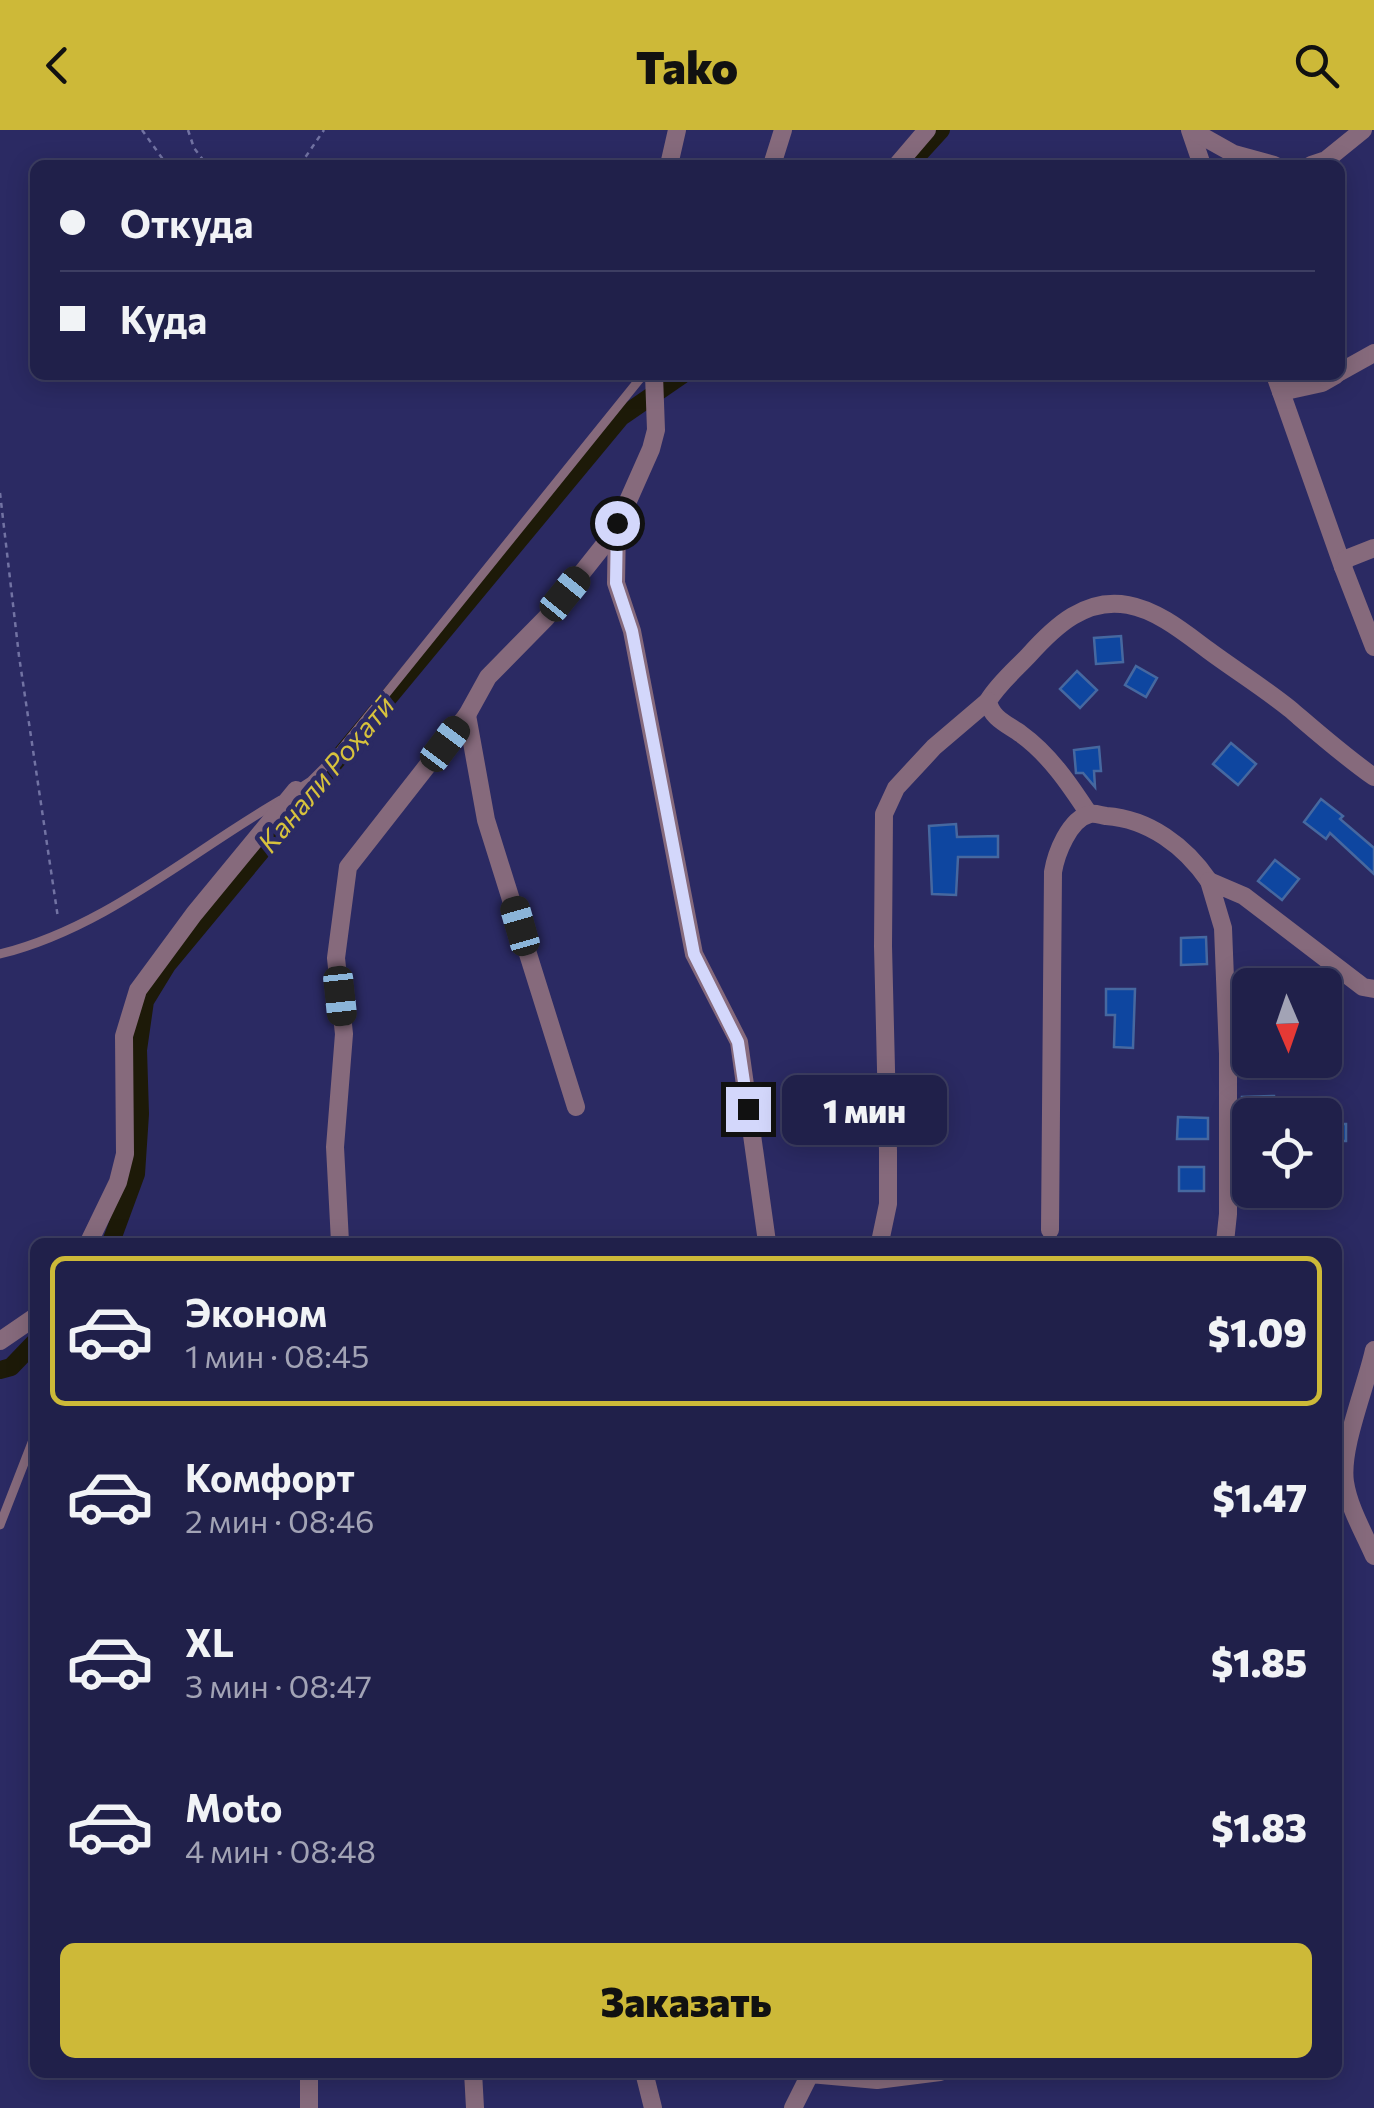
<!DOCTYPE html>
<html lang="ru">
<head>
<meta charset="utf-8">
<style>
  :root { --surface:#20204a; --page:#282851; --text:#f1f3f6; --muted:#a2a3b5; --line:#3d3e62; --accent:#cdb938 }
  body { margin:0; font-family:Commissioner,sans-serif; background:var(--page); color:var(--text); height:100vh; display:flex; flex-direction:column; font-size:38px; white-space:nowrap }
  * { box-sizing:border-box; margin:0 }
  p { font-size:32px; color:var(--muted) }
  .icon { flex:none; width:55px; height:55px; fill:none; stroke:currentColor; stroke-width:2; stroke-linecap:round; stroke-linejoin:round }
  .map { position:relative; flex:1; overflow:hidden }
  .details { position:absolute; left:30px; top:1108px; width:1312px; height:840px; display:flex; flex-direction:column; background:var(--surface); border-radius:15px; box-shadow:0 5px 25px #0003,0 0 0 2px var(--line) }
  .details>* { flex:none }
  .top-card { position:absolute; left:30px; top:30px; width:1315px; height:220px; border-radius:15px; box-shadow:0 5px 25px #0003,0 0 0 2px var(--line); display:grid; align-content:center; height:220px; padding:0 30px; background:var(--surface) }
  .needle { width:65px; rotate:178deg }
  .tools { position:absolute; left:1232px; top:838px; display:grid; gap:20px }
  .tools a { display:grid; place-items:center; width:110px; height:110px; border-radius:15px; background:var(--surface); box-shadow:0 5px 25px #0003,0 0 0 2px var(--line); font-size:50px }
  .end { position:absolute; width:45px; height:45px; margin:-22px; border:12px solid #d3d7fb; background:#111; box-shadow:0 0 0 5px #111 }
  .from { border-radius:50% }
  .bubble { position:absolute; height:70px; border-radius:15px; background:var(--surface); box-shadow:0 5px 25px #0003,0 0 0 2px var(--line); font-size:32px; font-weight:800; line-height:70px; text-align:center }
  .car { position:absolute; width:30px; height:60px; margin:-30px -15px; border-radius:12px; box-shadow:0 0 8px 2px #0007; background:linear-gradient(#222 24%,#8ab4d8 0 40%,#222 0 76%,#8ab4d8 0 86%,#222 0) }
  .top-card b { display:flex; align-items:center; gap:35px; height:95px; font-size:38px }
  .top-card b+b { border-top:2px solid var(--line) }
  .top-card i { width:25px; height:25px; background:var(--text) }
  ul { padding:18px 0 0; list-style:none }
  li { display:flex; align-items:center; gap:30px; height:150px; margin:0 20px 15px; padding:0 10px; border:5px solid transparent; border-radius:15px }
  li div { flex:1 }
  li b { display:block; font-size:38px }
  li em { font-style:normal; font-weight:800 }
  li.current { border-color:var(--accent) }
  li>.icon { width:90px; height:90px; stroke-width:1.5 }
  .cta { display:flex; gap:20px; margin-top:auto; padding:20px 30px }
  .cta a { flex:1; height:115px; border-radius:15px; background:var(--accent); color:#111; font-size:40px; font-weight:800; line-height:115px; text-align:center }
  header { display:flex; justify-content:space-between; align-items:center; height:130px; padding:0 30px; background:var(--accent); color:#111; font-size:45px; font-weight:800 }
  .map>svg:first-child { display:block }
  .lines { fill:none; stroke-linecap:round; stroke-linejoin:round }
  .canal { stroke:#1d1a08; stroke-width:18 }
  .building { fill:#0e46a0; stroke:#4668a0; stroke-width:2.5 }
  .path { stroke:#7273a3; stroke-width:2.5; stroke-dasharray:5 5; stroke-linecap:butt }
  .lane { stroke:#866a7c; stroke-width:9 }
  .street { stroke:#866a7c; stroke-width:18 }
  .route { stroke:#d3d7fb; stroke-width:12 }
  .labels { text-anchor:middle; stroke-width:9; stroke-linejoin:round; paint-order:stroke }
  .water-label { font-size:28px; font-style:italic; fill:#d7c23d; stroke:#2b2a63 }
</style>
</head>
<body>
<header><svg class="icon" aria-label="back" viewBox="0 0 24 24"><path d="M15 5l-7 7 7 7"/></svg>Tako<svg class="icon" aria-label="search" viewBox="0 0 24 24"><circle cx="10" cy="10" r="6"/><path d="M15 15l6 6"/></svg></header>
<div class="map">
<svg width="1374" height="1978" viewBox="0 0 1374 1978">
  <rect width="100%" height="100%" fill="#2b2a63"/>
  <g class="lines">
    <g class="canal">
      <path d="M909 35 941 0"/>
      <path d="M111 1112 136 1044 140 984 138 920 145 871 167 835 621 287 682 245"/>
      <path d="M0 1240 11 1237 35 1212"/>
    </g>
  </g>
  <g class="building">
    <path d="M1121 506 1123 532 1096 534 1094 508Z"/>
    <path d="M1136 536 1157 548 1146 567 1125 555Z"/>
    <path d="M1077 541 1097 560 1080 578 1060 559Z"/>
    <path d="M1231 613 1256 634 1238 655 1213 634Z"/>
    <path d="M1099 617 1101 641H1094L1095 657 1083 643H1076L1074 620Z"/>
    <path d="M1321 669 1343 686 1340 689 1374 718V744L1330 703 1326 709 1304 692Z"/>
    <path d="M956 694 957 707 998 706V727H958L956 765 932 764 929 696Z"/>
    <path d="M1275 730 1299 749 1282 770 1258 751Z"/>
    <path d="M1206 807 1207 834 1181 835V808Z"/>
    <path d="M1106 859H1135L1133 918 1114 917 1115 885H1106Z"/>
    <path d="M1274 966V985H1243L1242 967Z"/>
    <path d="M1178 987 1208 988V1009H1177Z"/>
    <rect x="1325" y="994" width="21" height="17"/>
    <rect x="1179" y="1037" width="25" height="24"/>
  </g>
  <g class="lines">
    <g class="path">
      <path d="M142 0 167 35"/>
      <path d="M188 0 194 18 207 35"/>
      <path d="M300 35 324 0"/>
      <path d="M0 363 19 526 58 788"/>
    </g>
    <g class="lane">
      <path d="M294 662 311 651 335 627 643 245"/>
      <path d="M0 824C105 798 189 723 281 670"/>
      <path d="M0 1395 35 1305"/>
    </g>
    <g class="street">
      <path d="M1190 0 1202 35"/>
      <path d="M1191 0 1234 24 1274 35"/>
      <path d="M669 35 677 0"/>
      <path d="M772 35 783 0"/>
      <path d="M897 35 927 0"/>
      <path d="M1311 35 1326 30 1363 0"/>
      <path d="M1340 242 1374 223"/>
      <path d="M1275 245 1343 437"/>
      <path d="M1281 262 1322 253 1336 245"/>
      <path d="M617 394 616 453 632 501 694 824 739 912 767 1112"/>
      <path d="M1374 418 1346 429 1343 437 1374 517"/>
      <path d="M467 585 486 690 576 977"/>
      <path d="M1089 684C1070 655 1049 624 1021 604 1007 594 991 588 988 571 998 554 1016 539 1029 525 1055 496 1086 467 1128 475 1157 480 1185 503 1208 520 1235 540 1264 558 1290 579 1318 603 1344 626 1374 647"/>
      <path d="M1050 1100 1053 742C1056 724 1069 689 1090 684 1095 683 1100 685 1106 686 1149 689 1185 716 1209 751"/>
      <path d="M89 1112 118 1052 125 1024 124 906 138 860 194 784 296 660"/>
      <path d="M340 1112 335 1017 344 904 336 828 348 737 467 585 488 547 546 488 604 415 624 380 651 319 656 300 654 245"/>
      <path d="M880 1112 888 1074V1021L883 816 884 684 896 658 934 617 988 571"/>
      <path d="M1225 1112 1228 1084V924L1223 798 1209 751 1244 766 1363 857 1374 859"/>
      <path d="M0 1211 35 1187"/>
      <path d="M1374 1220C1366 1257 1340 1318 1345 1352 1349 1378 1364 1403 1374 1426"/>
      <path d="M473 1942 475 1978"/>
      <path d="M644 1942 653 1978"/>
      <path d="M309 1978V1942"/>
      <path d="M793 1978 810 1944 877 1950 940 1942"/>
    </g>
  </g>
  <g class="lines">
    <path class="route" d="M617 393 616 453 632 501 694 824 738 912 748 979"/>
  </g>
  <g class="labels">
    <g class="water-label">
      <text transform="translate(326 644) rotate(-50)" y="10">Канали Роҳатӣ</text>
    </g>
  </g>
</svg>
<div class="tools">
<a><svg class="needle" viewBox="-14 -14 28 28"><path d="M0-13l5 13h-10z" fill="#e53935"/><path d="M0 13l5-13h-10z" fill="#a2a3b5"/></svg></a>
<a><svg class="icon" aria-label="locate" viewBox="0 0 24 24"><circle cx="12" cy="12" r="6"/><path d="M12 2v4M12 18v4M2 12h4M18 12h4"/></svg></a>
</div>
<i class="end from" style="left:617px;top:393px"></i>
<i class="end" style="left:748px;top:979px"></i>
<div class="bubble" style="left:782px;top:945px;width:165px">1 мин</div>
<i class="car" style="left:565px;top:464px;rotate:39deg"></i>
<i class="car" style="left:445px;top:614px;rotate:37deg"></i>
<i class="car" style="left:520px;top:796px;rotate:344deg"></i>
<i class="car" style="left:340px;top:866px;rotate:174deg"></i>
<div class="top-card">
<b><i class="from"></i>Откуда</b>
<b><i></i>Куда</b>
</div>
<section class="details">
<ul>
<li class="current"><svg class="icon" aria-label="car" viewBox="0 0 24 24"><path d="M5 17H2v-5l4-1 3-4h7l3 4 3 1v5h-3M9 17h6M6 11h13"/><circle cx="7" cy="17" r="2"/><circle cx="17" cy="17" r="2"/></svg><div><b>Эконом</b><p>1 мин · 08:45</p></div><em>$1.09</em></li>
<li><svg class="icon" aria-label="car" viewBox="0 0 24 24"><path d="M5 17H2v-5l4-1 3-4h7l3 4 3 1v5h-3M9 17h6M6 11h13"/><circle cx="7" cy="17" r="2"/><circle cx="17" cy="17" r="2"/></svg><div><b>Комфорт</b><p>2 мин · 08:46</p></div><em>$1.47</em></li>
<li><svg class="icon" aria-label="car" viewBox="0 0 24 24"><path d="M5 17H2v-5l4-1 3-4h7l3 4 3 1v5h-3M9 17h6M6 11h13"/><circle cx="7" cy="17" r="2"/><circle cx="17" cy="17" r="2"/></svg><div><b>XL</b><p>3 мин · 08:47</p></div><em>$1.85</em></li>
<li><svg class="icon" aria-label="car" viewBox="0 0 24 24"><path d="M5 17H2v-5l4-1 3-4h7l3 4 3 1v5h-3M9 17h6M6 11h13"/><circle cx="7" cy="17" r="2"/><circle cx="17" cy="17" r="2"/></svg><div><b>Moto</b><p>4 мин · 08:48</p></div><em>$1.83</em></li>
</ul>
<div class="cta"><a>Заказать</a></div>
</section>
</div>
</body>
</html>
